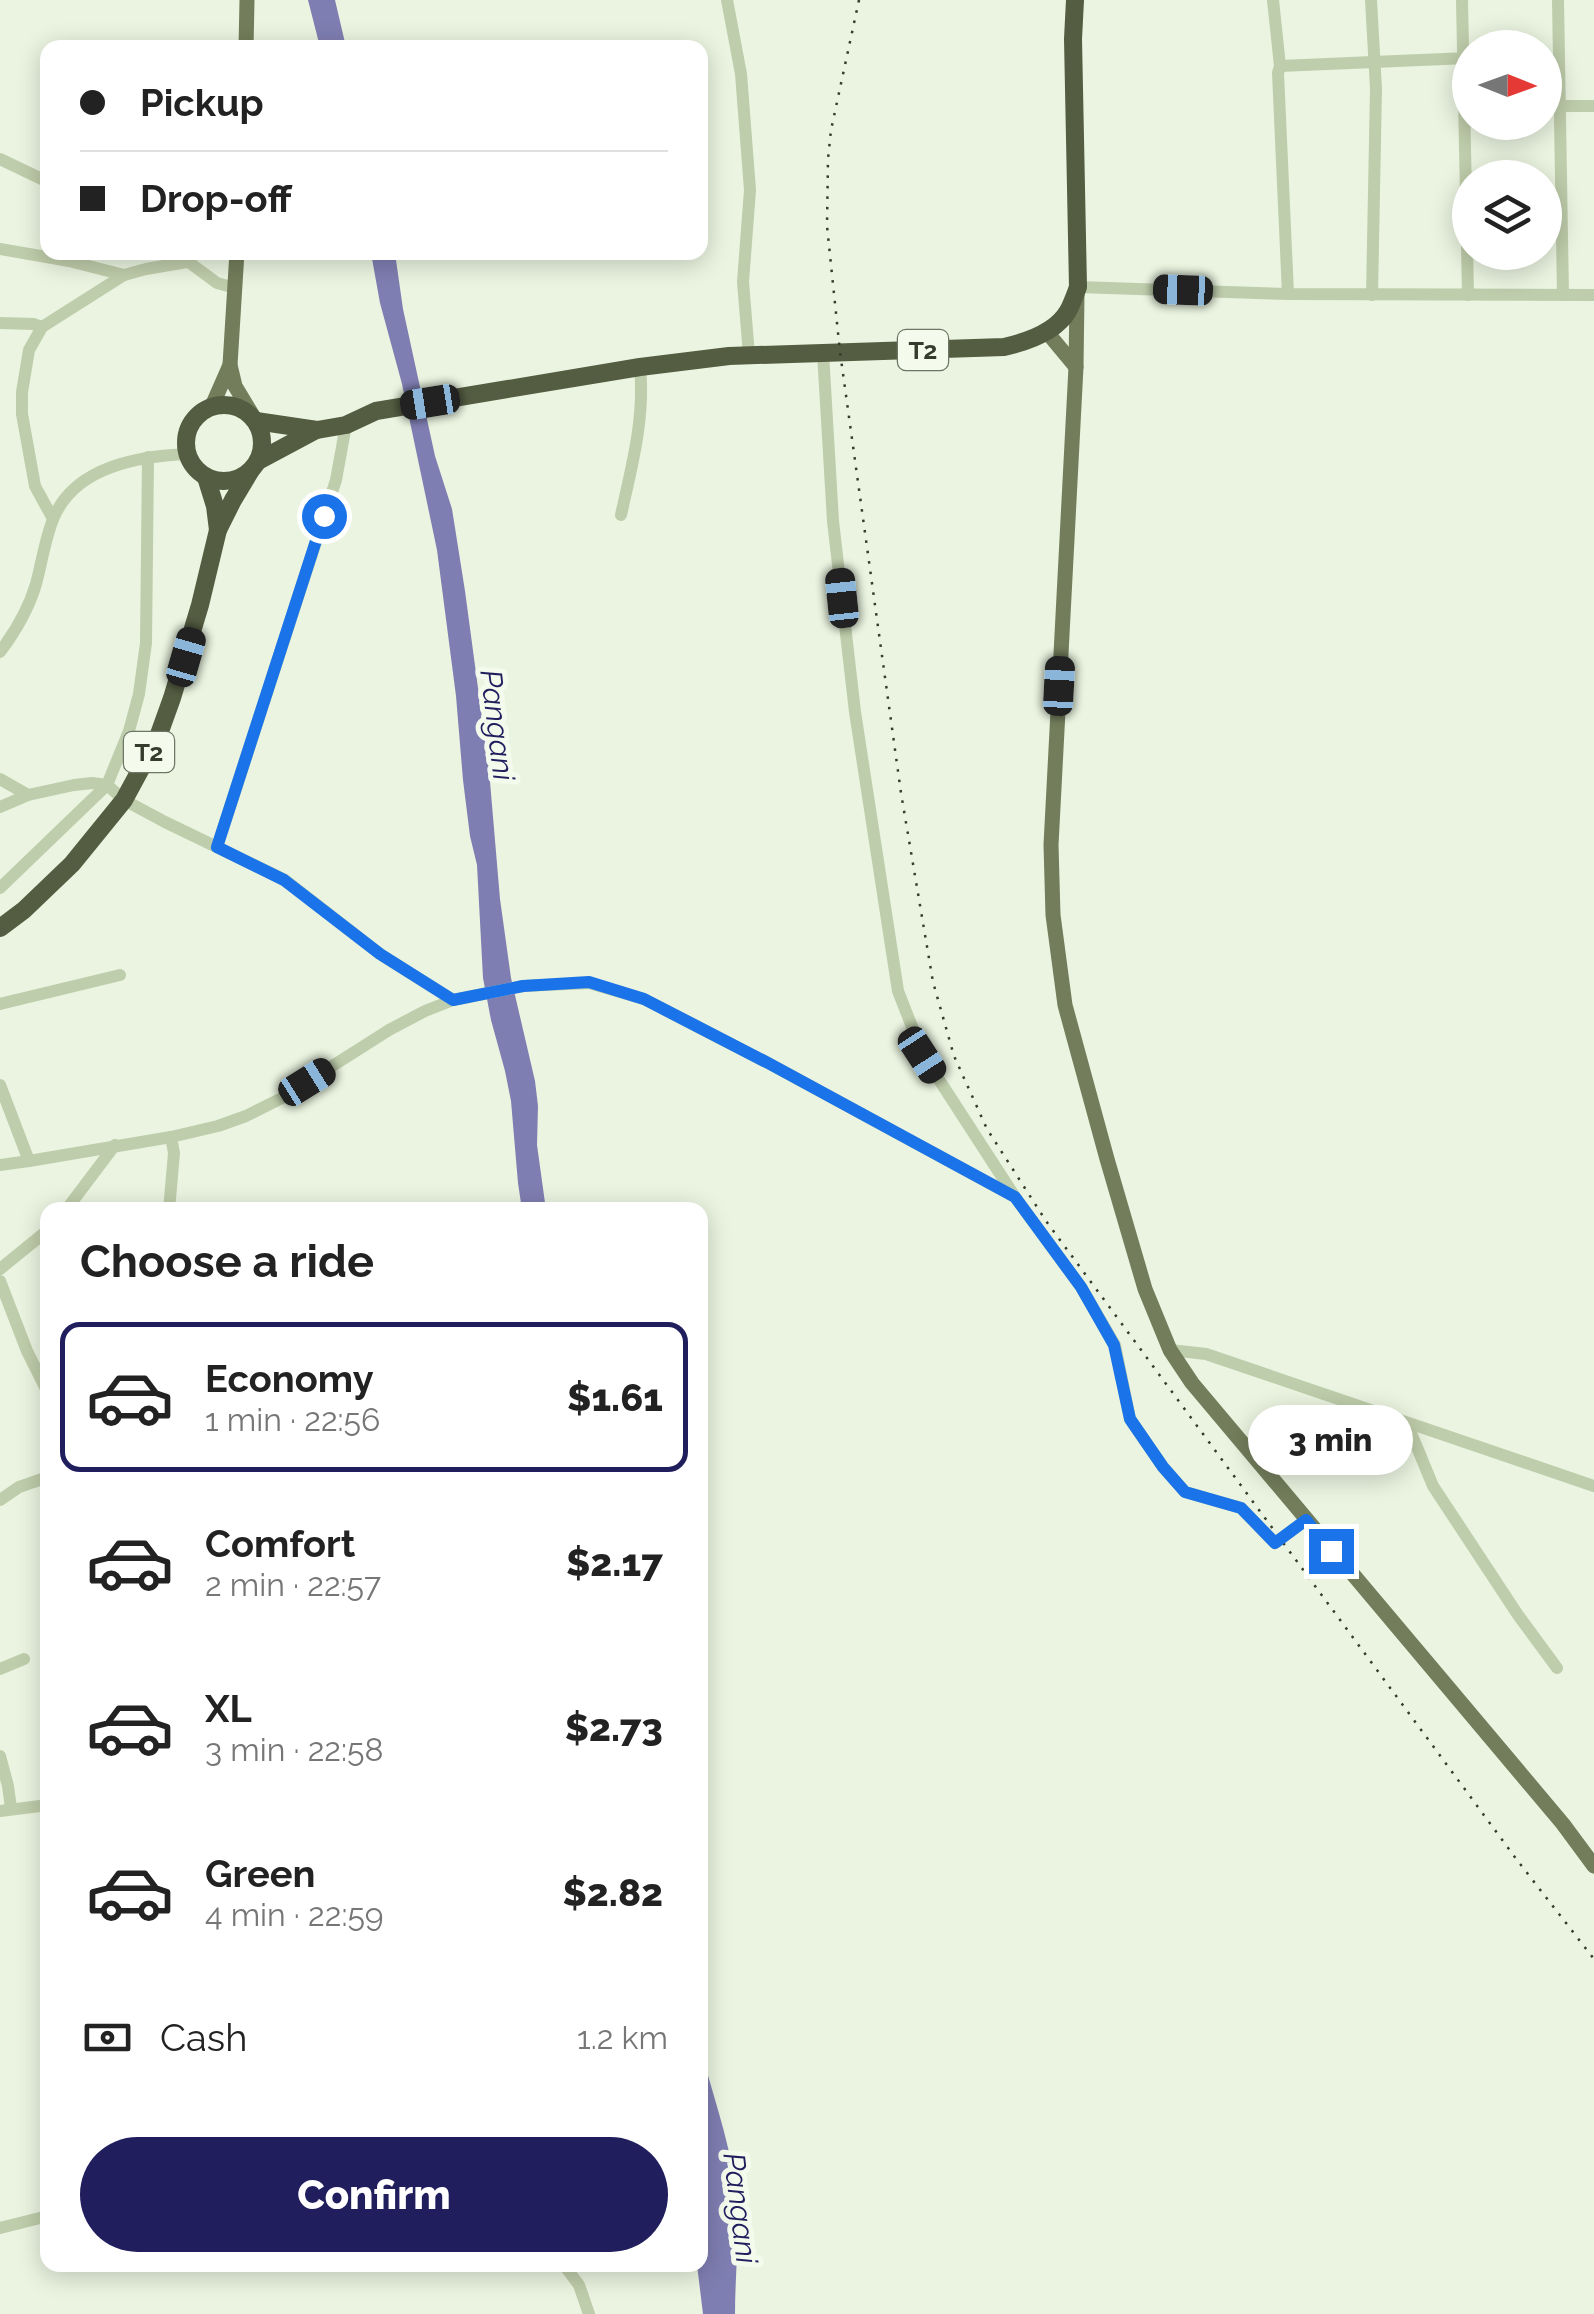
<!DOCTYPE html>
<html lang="en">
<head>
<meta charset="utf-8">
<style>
  :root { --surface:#fff; --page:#f2f2f2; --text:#222; --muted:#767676; --line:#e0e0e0; --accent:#211e5e }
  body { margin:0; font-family:Raleway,sans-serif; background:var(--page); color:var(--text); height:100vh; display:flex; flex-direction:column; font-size:38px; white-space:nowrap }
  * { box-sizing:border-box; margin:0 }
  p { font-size:32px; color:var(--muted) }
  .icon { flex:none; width:55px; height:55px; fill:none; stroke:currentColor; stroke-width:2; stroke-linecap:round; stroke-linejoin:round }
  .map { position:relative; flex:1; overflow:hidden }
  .side { position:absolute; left:40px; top:1202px; width:668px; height:1070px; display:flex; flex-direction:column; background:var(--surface); border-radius:20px; box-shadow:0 5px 25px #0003 }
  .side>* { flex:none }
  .hud { position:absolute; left:40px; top:40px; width:668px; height:220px; border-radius:20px; box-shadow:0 5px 25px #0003; display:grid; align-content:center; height:220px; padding:0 40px; background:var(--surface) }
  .needle { width:65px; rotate:91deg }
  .tools { position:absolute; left:1452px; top:30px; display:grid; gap:20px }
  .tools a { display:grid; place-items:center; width:110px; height:110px; border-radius:50%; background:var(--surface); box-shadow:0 5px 25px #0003; font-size:50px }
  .end { position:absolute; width:45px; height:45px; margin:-22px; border:12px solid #1a73e8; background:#fff; box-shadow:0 0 0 5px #fff }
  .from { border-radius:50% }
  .bubble { position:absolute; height:70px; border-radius:35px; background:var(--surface); box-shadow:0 5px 25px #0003; font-size:32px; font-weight:800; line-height:70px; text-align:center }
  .car { position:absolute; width:30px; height:60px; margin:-30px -15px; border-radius:12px; box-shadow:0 0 8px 2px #0007; background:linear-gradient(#222 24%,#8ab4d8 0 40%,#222 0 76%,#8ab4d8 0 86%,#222 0) }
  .hud b { display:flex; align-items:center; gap:35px; height:95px; font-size:38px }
  .hud b+b { border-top:2px solid var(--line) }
  .hud i { width:25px; height:25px; background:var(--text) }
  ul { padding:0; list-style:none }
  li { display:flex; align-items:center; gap:30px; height:150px; margin:0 20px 15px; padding:0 20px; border:5px solid transparent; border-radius:20px }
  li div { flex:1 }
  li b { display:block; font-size:38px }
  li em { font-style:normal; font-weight:800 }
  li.on { border-color:var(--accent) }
  li>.icon { width:90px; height:90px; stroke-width:1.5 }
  h2 { padding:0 40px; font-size:45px; line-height:120px }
  .pay { display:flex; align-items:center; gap:25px; height:110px; padding:0 40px; font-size:38px }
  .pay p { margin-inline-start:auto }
  .button { display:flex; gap:20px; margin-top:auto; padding:20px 40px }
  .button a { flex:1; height:115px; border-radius:60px; background:var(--accent); color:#fff; font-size:40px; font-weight:800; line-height:115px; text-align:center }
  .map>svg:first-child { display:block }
  .water { fill:#7f7eb2 }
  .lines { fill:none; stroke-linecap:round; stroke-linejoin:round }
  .minor { stroke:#becdab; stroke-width:12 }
  .major { stroke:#737d5b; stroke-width:15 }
  .highway { stroke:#545c41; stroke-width:18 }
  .rail { stroke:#363b2b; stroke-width:2.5; stroke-dasharray:2.5 8; stroke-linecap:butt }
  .route { stroke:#1a73e8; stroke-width:12 }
  .labels { text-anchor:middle; stroke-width:10; stroke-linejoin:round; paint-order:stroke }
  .shield { fill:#f4fbed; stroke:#6f7565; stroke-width:2.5 }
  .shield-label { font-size:25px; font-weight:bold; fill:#363b2b }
  .water-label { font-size:30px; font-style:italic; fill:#211e5e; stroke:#f4fbed }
</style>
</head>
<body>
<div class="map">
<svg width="1594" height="2314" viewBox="0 0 1594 2314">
  <rect width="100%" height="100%" fill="#eaf4e0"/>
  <g class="water">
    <path d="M308 0H335L346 47H320Z"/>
    <path d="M371 253H395L403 309 435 456 452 509 465 591 489 770 500 899 511 978 535 1081 538 1106 537 1145 546 1210H522L518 1183 511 1101 505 1071 491 1020 483 978 477 865 470 836 463 780 456 696 437 550 402 384 380 303Z"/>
    <path d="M700 2047C712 2092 728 2137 735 2183 741 2226 735 2270 735 2314H703L697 2265H700Z"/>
  </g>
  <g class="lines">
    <g class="minor">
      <path d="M727 0 741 74 750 190 743 282 749 355"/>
      <path d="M1273 0 1280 66 1278 73 1288 294"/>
      <path d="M1371 0 1376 89 1372 295"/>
      <path d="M1462 0 1468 295"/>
      <path d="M1558 0 1563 295"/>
      <path d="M1280 66 1467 58"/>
      <path d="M1560 106H1594"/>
      <path d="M0 159 48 182"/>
      <path d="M0 249 69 261 124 275"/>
      <path d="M175 252 217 283 235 288"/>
      <path d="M1078 287 1288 294 1594 295"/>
      <path d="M0 323 34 324 42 327"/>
      <path d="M823 353 833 521 855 712 898 991 923 1055 1015 1197 1081 1287 1115 1345 1130 1419 1163 1467 1185 1492 1241 1508 1275 1543 1306 1520"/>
      <path d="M621 515C632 465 645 418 640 367"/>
      <path d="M53 519 35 486 22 414V392L29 350 42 327 124 275 146 269 187 262"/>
      <path d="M0 652C15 632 29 608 36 584 42 562 45 538 54 517 76 466 140 456 188 454"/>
      <path d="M0 779 28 795"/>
      <path d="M0 807 28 795 74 785 92 783 107 785 124 800 165 822 285 880 380 954 453 1000"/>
      <path d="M217 847 336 480 346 425"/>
      <path d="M0 888 107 785 129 731 139 694 146 643 148 457"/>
      <path d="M0 1004 120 975"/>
      <path d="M0 1085 29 1161 171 1137 218 1126 246 1116 282 1098 389 1030 425 1011 453 1000 523 986 589 983 644 999 770 1064 1013 1196"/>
      <path d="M0 1165 29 1161"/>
      <path d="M66 1210 115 1145"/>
      <path d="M169 1210 174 1153 171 1137"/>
      <path d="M0 1269 48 1230"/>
      <path d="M0 1281 27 1351 48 1393"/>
      <path d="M1170 1350 1206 1354 1594 1486"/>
      <path d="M1407 1423 1433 1486 1518 1615 1557 1668"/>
      <path d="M0 1500 19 1487 48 1477"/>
      <path d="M0 1669 24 1659"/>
      <path d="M0 1756 8 1786 11 1808"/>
      <path d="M0 1811 48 1805"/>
      <path d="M0 2228 48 2216"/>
      <path d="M564 2265 579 2285 589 2314"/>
    </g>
    <g class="major">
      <path d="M246 48 247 0"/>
      <path d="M237 252 230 365 235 386 253 416"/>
      <path d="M1077 295 1076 367 1051 845 1053 915 1065 1005 1107 1159 1145 1289 1170 1350 1192 1383 1563 1824 1594 1866"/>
      <path d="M1046 331 1076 367"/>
      <path d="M212 406 230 365"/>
    </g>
    <g class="highway">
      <circle cx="224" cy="443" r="38"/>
      <path d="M256 421 317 430 346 425 376 411 640 367 729 356 1004 347C1026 342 1056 332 1068 311 1072 304 1075 295 1078 287L1073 39 1075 0"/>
      <path d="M258 461 316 430"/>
      <path d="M206 477 215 506 218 530"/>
      <path d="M0 928 24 910 72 864 124 800 158 737 172 698 200 605 218 530 233 500 251 470"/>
    </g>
    <path class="rail" d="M859 0 831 130 828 159 827 226 840 352 901 793 933 982 954 1056 987 1129 1046 1221 1517 1860 1594 1959"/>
  </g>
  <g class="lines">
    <path class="route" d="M324 516 217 847 284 880 380 954 453 1000 523 986 589 982 644 999 770 1064 1015 1197 1081 1287 1114 1345 1130 1419 1163 1467 1185 1492 1241 1508 1275 1543 1306 1520 1331 1551"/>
  </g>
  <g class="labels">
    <g class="shield">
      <rect x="898" y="330" width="50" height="40" rx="8"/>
      <rect x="124" y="732" width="50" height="40" rx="8"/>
    </g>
    <g class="shield-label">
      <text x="923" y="359">T2</text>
      <text x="149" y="761">T2</text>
    </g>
    <g class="water-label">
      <text transform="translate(497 725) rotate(83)" y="10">Pangani</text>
      <text transform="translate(740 2208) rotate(83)" y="10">Pangani</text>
    </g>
  </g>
</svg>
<div class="tools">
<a><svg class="needle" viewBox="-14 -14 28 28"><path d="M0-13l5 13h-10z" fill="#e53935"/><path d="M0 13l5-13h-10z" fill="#767676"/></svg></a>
<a><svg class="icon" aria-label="layers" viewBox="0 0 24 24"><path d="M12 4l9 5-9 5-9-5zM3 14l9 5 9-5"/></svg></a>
</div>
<i class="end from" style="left:324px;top:516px"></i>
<i class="end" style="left:1331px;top:1551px"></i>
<div class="bubble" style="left:1248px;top:1405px;width:165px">3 min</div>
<i class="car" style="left:1183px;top:290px;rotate:272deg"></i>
<i class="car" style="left:430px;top:402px;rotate:261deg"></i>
<i class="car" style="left:842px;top:598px;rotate:354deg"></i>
<i class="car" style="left:186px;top:657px;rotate:16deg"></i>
<i class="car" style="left:1059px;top:686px;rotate:3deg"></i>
<i class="car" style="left:922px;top:1055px;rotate:147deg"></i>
<i class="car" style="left:307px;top:1082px;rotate:58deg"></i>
<div class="hud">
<b><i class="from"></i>Pickup</b>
<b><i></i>Drop-off</b>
</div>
<section class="side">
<h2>Choose a ride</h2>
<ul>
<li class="on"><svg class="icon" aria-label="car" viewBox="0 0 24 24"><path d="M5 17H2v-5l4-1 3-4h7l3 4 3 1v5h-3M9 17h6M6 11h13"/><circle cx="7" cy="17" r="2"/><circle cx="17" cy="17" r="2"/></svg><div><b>Economy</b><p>1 min · 22:56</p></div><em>$1.61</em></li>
<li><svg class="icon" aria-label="car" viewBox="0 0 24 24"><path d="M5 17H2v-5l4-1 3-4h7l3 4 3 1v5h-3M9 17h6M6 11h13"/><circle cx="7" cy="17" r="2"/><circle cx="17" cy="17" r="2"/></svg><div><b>Comfort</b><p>2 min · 22:57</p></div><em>$2.17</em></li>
<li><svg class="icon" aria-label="car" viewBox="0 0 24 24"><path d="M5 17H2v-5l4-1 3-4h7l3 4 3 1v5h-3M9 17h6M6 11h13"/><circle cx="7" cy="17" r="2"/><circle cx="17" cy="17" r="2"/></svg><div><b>XL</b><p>3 min · 22:58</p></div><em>$2.73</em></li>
<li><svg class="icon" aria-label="car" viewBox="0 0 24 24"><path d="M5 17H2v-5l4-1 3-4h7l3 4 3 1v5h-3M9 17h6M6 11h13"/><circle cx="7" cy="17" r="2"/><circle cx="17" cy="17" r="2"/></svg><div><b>Green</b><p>4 min · 22:59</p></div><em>$2.82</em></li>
</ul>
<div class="pay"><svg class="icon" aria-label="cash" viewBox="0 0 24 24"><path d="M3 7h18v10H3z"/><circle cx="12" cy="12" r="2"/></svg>Cash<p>1.2 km</p></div>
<div class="button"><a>Confirm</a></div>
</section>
</div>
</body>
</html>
